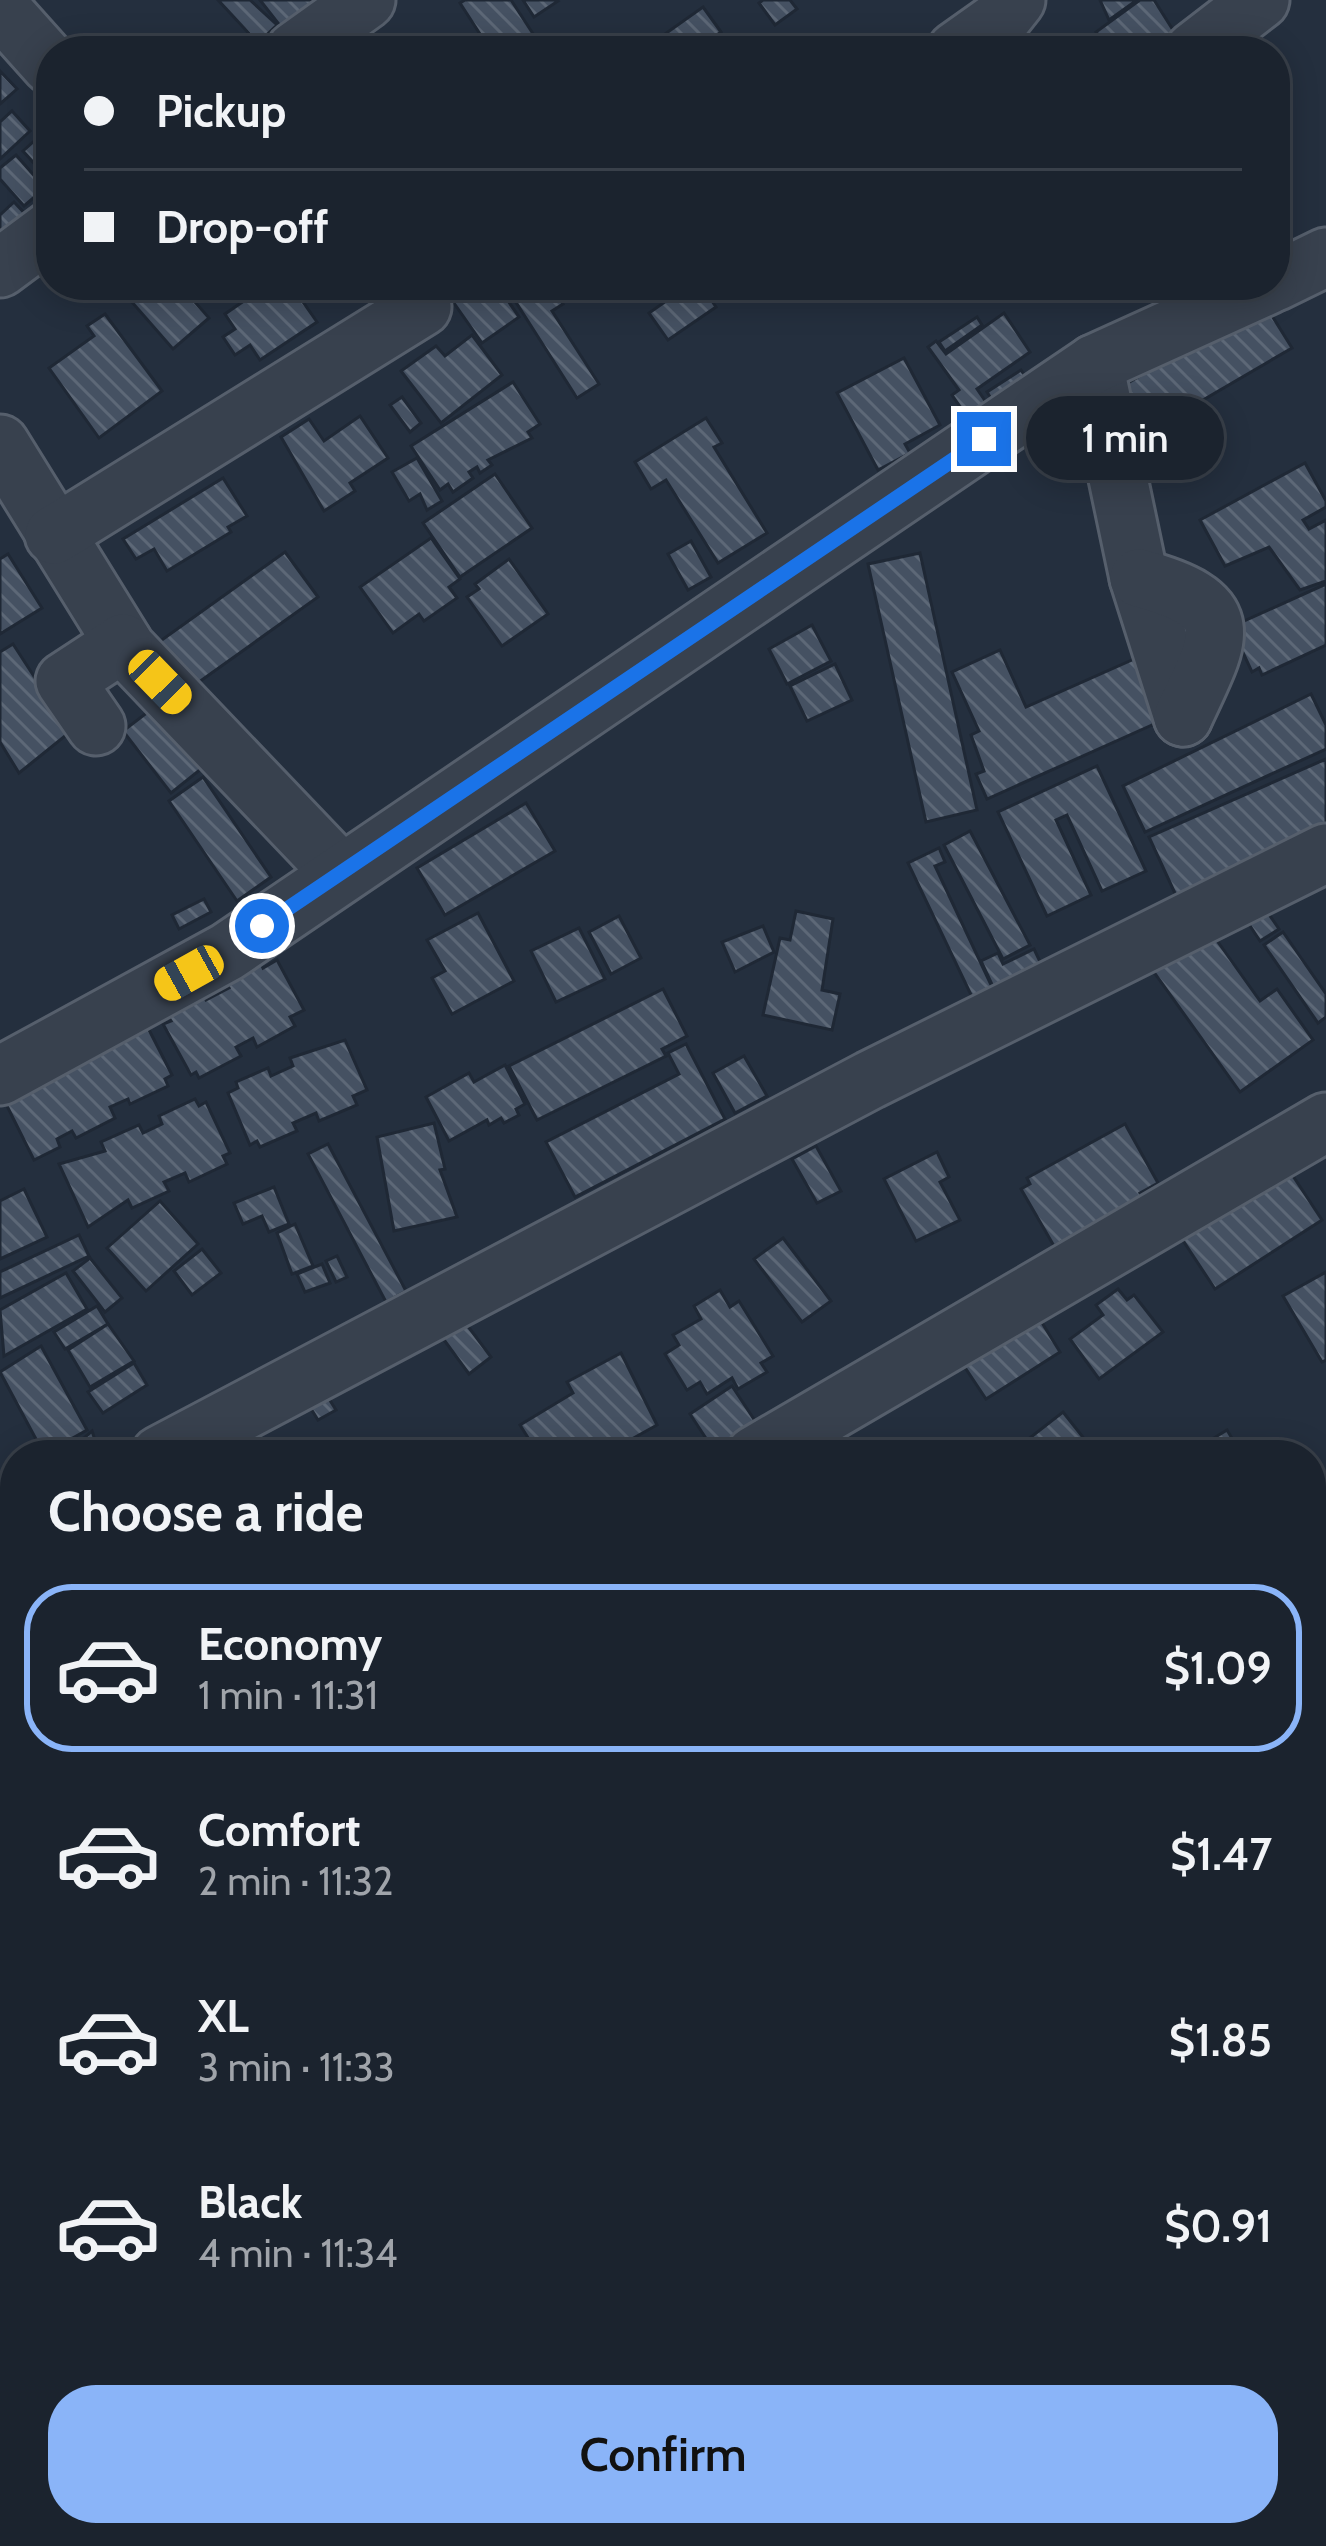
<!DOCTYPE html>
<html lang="en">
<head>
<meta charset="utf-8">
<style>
  :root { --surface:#1b232e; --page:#282f3a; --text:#f1f3f6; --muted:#a0a4aa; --line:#39404a; --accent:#8ab4f8 }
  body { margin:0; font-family:Cabin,sans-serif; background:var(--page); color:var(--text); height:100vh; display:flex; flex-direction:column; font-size:45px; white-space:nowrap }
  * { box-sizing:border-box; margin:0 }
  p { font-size:39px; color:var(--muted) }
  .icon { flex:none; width:66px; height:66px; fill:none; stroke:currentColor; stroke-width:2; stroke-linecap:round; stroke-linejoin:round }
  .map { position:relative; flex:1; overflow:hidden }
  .details { position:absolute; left:0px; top:1440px; width:1326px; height:1107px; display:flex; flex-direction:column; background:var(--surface); border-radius:48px 48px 0 0; box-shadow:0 6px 30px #0003,0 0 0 3px var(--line) }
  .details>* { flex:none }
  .top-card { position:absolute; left:36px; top:36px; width:1254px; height:264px; border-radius:48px; box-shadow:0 6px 30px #0003,0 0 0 3px var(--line); display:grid; align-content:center; height:264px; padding:0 48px; background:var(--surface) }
  .end { position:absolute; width:54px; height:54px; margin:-27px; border:15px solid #1a73e8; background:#fff; box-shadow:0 0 0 6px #fff }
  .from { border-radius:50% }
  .bubble { position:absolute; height:84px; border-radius:42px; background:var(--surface); box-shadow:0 6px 30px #0003,0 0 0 3px var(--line); font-size:39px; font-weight:600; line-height:84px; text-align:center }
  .car { position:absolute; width:36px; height:72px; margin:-36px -18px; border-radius:15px; box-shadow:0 0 9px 3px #0007; background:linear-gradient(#f5c518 24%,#345 0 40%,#f5c518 0 76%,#345 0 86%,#f5c518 0) }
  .top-card b { display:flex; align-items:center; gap:42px; height:114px; font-size:45px }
  .top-card b+b { border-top:3px solid var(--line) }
  .top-card i { width:30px; height:30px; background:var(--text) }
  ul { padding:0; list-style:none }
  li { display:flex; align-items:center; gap:36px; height:168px; margin:0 24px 18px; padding:0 24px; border:6px solid transparent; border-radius:48px }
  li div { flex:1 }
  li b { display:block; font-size:45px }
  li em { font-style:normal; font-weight:600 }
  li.current { border-color:var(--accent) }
  li>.icon { width:108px; height:108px; stroke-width:1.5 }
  h2 { padding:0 48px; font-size:54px; line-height:144px }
  .action { display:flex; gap:24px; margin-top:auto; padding:24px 48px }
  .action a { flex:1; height:138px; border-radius:48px; background:var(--accent); color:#111; font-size:48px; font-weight:600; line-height:138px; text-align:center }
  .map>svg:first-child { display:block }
  .building { fill:url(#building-back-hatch); stroke:#1f2835; stroke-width:3 }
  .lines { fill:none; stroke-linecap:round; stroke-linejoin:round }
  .minor-casing { stroke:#565f6c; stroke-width:63 }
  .minor { stroke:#38414e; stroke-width:57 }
  .route { stroke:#1a73e8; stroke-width:15 }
</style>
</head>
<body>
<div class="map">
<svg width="1326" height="2546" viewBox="0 0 1326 2546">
  <defs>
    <pattern id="building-back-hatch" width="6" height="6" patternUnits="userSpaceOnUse" patternTransform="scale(3)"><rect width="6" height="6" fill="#455162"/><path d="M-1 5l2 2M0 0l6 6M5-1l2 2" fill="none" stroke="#5d6877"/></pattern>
  </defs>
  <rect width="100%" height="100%" fill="#242f3e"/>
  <g class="building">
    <path d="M218 0H250L277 25 258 43Z"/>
    <path d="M260 0H314L319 6 285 32Z"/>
    <path d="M465 0H511L539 43 527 51H491L460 3Z"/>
    <path d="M523 0H557L558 1 534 17Z"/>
    <path d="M763 0H790L797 9 775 25 759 3Z"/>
    <path d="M1100 0H1137L1109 20Z"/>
    <path d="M1140 0H1154L1178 38 1161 51H1110L1096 32Z"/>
    <path d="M703 7 721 32 694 51H641Z"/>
    <path d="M0 71 17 89 0 104Z"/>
    <path d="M12 111 30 131 0 159V122Z"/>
    <path d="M50 127 51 129V182L23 151Z"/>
    <path d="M16 155 45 188 24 206 0 179V168Z"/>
    <path d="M14 202 29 218 0 247V215Z"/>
    <path d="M117 285H180L209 318 173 349Z"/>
    <path d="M267 285H291L317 322 260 360 250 345 235 355 223 337 235 329 225 314Z"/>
    <path d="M497 285 519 317 482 343 442 286Z"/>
    <path d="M505 285H551L563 304 552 311 599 384 577 398Z"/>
    <path d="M689 285H701L716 307 668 340 649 313Z"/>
    <path d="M1264 303 1292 348 1143 435 1116 390Z"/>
    <path d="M1004 313 1030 352 977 389 990 408 970 421 952 395 959 390 928 347 936 341 946 354Z"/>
    <path d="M105 314 162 391 99 438 49 368 94 336 87 326Z"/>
    <path d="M977 317 982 325 945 351 939 342Z"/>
    <path d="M472 335 502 375 441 423 401 371 436 346 445 356Z"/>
    <path d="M904 358 940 425 905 444 910 453 878 470 837 393Z"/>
    <path d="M1021 370 1033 388 999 410 987 392Z"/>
    <path d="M513 382 540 424 528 432 532 438 488 460 492 465 480 473 477 467 469 472 473 478 453 492 448 484 440 490 411 446Z"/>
    <path d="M402 397 421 423 410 432 390 405Z"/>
    <path d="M360 416 388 458 350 483 355 491 324 511 281 437 309 419 324 441Z"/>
    <path d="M706 418 722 443 714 447 767 533 718 563 666 480 651 489 635 462Z"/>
    <path d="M417 458 442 501 427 510 420 494 409 501 392 472Z"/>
    <path d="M1305 463 1326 501V507L1303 520 1309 529 1326 520V581L1300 590 1269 547 1225 566 1200 520Z"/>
    <path d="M495 474 532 528 460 577 423 523Z"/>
    <path d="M223 478 247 516 228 527 231 532 167 571 154 549 136 559 123 539Z"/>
    <path d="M431 538 460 579 449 587 457 598 424 621 419 614 393 633 360 587Z"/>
    <path d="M691 541 711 577 688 590 668 554Z"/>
    <path d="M285 552 318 597 185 692 152 647Z"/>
    <path d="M920 553 977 810 926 822 868 564Z"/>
    <path d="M8 554 42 608 0 634V559Z"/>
    <path d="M509 559 548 614 502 646 467 597 479 589 475 584Z"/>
    <path d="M1326 584V645L1262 675 1259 668 1252 672 1231 627Z"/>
    <path d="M812 625 831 661 787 684 769 649Z"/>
    <path d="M13 644 70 732 19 773 0 742V652Z"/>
    <path d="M1000 650 1026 707 1150 652 1172 716 987 799 976 774 984 771 971 735 979 731 952 672Z"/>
    <path d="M835 664 852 700 807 721 790 686Z"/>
    <path d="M1311 694 1326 725V749L1145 832 1123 786Z"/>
    <path d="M153 708 201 769 171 793 123 731Z"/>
    <path d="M1326 759V837L1179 902 1149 837Z"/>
    <path d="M1097 766 1146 871 1102 891 1067 815 1056 820 1091 895 1047 916 998 812Z"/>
    <path d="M203 777 271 877 237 901 169 801Z"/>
    <path d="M526 803 555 851 445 915 417 868Z"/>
    <path d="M970 831 1030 945 1003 959 944 845Z"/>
    <path d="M939 848 945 862 935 866 993 989 973 999 908 863Z"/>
    <path d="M1255 894 1279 929 1260 941 1237 906Z"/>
    <path d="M204 899 211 912 179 929 172 915Z"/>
    <path d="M796 911 833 919 822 990 840 994 832 1030 763 1015 780 938 790 940Z"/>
    <path d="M478 913 514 981 452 1014 432 978 445 971 427 940Z"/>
    <path d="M619 916 641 958 611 974 589 932Z"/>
    <path d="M1203 921 1260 1001 1277 989 1313 1040 1240 1092 1146 961Z"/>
    <path d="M763 926 774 952 735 972 722 942Z"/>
    <path d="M579 928 605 979 556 1002 531 951Z"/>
    <path d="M1283 932 1326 994V1017L1318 1023 1264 945Z"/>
    <path d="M1034 949 1043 968 995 991 981 961 998 953 1003 964Z"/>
    <path d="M277 960 304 1010 290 1017 295 1026 257 1047 253 1038 236 1047 241 1056 199 1078 196 1072 191 1075 163 1024 171 1021 166 1013 203 993 206 1000 229 988 224 980 260 961 263 968Z"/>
    <path d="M663 989 687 1036 662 1049 666 1056 537 1120 509 1066Z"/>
    <path d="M146 1024 172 1075 165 1079 168 1086 130 1104 128 1099 110 1107 115 1118 76 1138 72 1131 57 1139 60 1147 34 1160 0 1092Z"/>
    <path d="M345 1040 367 1090 353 1096 357 1105 319 1121 316 1113 293 1123 297 1131 260 1147 257 1141 250 1145 228 1093 238 1088 236 1082 268 1068 271 1076 293 1066 290 1058Z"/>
    <path d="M686 1044 725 1119 575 1197 546 1142 679 1074 668 1053Z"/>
    <path d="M744 1056 767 1096 735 1113 713 1073Z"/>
    <path d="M505 1065 525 1104 516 1109 519 1115 504 1123 501 1118 489 1125 487 1120 449 1141 426 1097 469 1073 474 1082Z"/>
    <path d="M195 1099 199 1106 206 1102 230 1153 223 1156 227 1164 189 1182 185 1173 164 1182 169 1191 132 1208 128 1200 88 1227 59 1164 105 1151 101 1142 139 1125 143 1133 162 1124 159 1116Z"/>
    <path d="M434 1123 445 1169 440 1170 457 1217 394 1231 377 1137Z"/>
    <path d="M1125 1124 1158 1183 1140 1193 1146 1203 1087 1235 1084 1229 1054 1246 1021 1189 1030 1184 1027 1178Z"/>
    <path d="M328 1144 406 1291 386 1302 308 1154Z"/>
    <path d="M816 1146 841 1191 817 1203 792 1159Z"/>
    <path d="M937 1152 949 1177 940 1182 960 1220 916 1241 884 1179Z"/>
    <path d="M1289 1170 1322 1220 1215 1289 1182 1239Z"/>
    <path d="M274 1187 289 1224 269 1232 262 1216 243 1224 234 1203Z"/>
    <path d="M24 1189 47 1237 0 1259V1201Z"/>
    <path d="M160 1201 198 1244 146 1291 107 1248Z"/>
    <path d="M295 1224 313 1266 292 1274 277 1233Z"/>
    <path d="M79 1235 89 1256 0 1298V1272Z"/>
    <path d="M783 1238 831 1301 802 1322 754 1259Z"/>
    <path d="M202 1249 221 1273 192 1295 174 1271Z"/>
    <path d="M337 1256 347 1277 336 1282 326 1261Z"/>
    <path d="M90 1258 122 1298 105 1312 73 1271Z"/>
    <path d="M322 1264 330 1283 305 1292 297 1274Z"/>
    <path d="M1326 1272V1360L1322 1362 1283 1296Z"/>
    <path d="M66 1273 87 1309 4 1356 0 1310Z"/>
    <path d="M1118 1289 1127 1300 1134 1295 1163 1332 1099 1379 1070 1339 1103 1315 1096 1305Z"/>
    <path d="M720 1290 730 1307 739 1301 773 1356 761 1363 767 1372 738 1389 732 1378 707 1394 700 1382 687 1390 665 1354 679 1345 673 1335 701 1319 694 1306Z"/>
    <path d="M97 1306 108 1324 65 1349 54 1332Z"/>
    <path d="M461 1317 491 1357 469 1374 439 1333Z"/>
    <path d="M1039 1318 1060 1352 986 1399 964 1366Z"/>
    <path d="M108 1324 134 1361 90 1387 68 1350Z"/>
    <path d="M41 1346 87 1430 44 1454 0 1372Z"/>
    <path d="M621 1353 657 1425 603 1455H539L520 1425 573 1393 567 1382Z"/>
    <path d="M134 1363 147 1385 103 1413 88 1392Z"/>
    <path d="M317 1380 336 1410 318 1420 300 1391Z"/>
    <path d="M732 1386 761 1430 717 1455 690 1414Z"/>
    <path d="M1063 1412 1097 1455H1031L1022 1444Z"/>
    <path d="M1227 1430 1242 1455H1186Z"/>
    <path d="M92 1431 97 1446 88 1455H48L67 1446 69 1451Z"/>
    <path d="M15 1474V1495L0 1503V1481Z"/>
    <path d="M15 1596V1688L0 1670V1604Z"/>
    <path d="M0 1719 14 1746 0 1754Z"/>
    <path d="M1311 2120 1326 2131 1311 2157Z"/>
    <path d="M9 2140 15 2145V2190L0 2176V2150Z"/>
    <path d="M15 2230V2267L0 2283V2246Z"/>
    <path d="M1326 2265V2334L1311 2323V2285Z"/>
    <path d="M1326 2346V2391L1324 2393 1311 2379V2359Z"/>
    <path d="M0 2359 15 2370V2426L0 2440Z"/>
    <path d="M1316 2403 1326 2411V2475L1311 2463V2409Z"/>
    <path d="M15 2429V2466L0 2478V2443Z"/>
    <path d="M0 2505 15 2514V2532H28L15 2546H0Z"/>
    <path d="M30 2532H77L63 2546H16Z"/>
    <path d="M86 2532H120L138 2546H76Z"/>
    <path d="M336 2532H379L392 2542 353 2546Z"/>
    <path d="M405 2532H426L444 2546H395Z"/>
    <path d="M896 2532H987L973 2546H882Z"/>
    <path d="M1057 2532H1116L1109 2539 1110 2546H1035L1042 2537 1049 2541Z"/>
    <path d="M1184 2532H1220L1226 2538 1219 2546H1199Z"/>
  </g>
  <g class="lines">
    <g class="minor-casing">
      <g id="minor">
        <path d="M0 8 51 65"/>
        <path d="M295 51 366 0"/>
        <path d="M956 51 1001 19 1016 0"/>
        <path d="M1194 51 1260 0"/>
        <path d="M0 268 51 230"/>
        <path d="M1275 282 1326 257"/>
        <path d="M1094 364 1139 578 1183 717"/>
        <path d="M0 444 127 649 340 872"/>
        <path d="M54 535 422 307"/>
        <path d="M1139 578C1243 606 1221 636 1183 717"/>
        <path d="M96 726 65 681 123 643"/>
        <path d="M0 1076 227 952 1094 364 1268 285"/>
        <path d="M160 1455 870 1080 1326 853"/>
        <path d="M755 1455 1326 1122"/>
        <path d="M1311 1527 1326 1516"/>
        <path d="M0 1537 15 1530"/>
        <path d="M0 1903 15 1893"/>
        <path d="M1311 1924 1326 1910"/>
        <path d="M0 2337 15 2348"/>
        <path d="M300 2532 320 2546"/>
        <path d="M805 2532 823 2546"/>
        <path d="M624 2546 639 2532"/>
      </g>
    </g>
    <use href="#minor" class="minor"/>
  </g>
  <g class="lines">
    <path class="route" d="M262 926 984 439"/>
  </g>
</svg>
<i class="end from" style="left:262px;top:926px"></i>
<i class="end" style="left:984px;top:439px"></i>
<div class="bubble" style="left:1026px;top:396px;width:198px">1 min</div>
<i class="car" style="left:160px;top:682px;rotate:136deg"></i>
<i class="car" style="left:189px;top:973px;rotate:241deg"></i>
<div class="top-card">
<b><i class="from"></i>Pickup</b>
<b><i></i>Drop-off</b>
</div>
<section class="details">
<h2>Choose a ride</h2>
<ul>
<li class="current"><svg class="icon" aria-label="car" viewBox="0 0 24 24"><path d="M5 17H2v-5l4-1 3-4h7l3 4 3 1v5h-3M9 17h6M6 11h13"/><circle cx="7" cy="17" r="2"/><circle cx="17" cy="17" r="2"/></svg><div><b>Economy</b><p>1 min · 11:31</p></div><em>$1.09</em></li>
<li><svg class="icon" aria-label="car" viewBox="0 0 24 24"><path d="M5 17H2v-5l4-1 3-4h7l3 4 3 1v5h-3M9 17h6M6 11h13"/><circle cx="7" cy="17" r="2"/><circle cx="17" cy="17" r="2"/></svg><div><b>Comfort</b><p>2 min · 11:32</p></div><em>$1.47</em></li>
<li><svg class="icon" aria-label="car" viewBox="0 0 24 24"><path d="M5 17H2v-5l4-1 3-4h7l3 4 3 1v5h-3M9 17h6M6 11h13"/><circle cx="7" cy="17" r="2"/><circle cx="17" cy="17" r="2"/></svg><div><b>XL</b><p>3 min · 11:33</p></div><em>$1.85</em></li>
<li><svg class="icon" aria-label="car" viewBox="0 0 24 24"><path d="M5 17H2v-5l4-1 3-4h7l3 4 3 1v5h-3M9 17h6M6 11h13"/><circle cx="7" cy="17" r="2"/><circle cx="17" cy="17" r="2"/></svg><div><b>Black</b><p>4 min · 11:34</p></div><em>$0.91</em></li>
</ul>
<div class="action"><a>Confirm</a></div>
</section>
</div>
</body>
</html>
